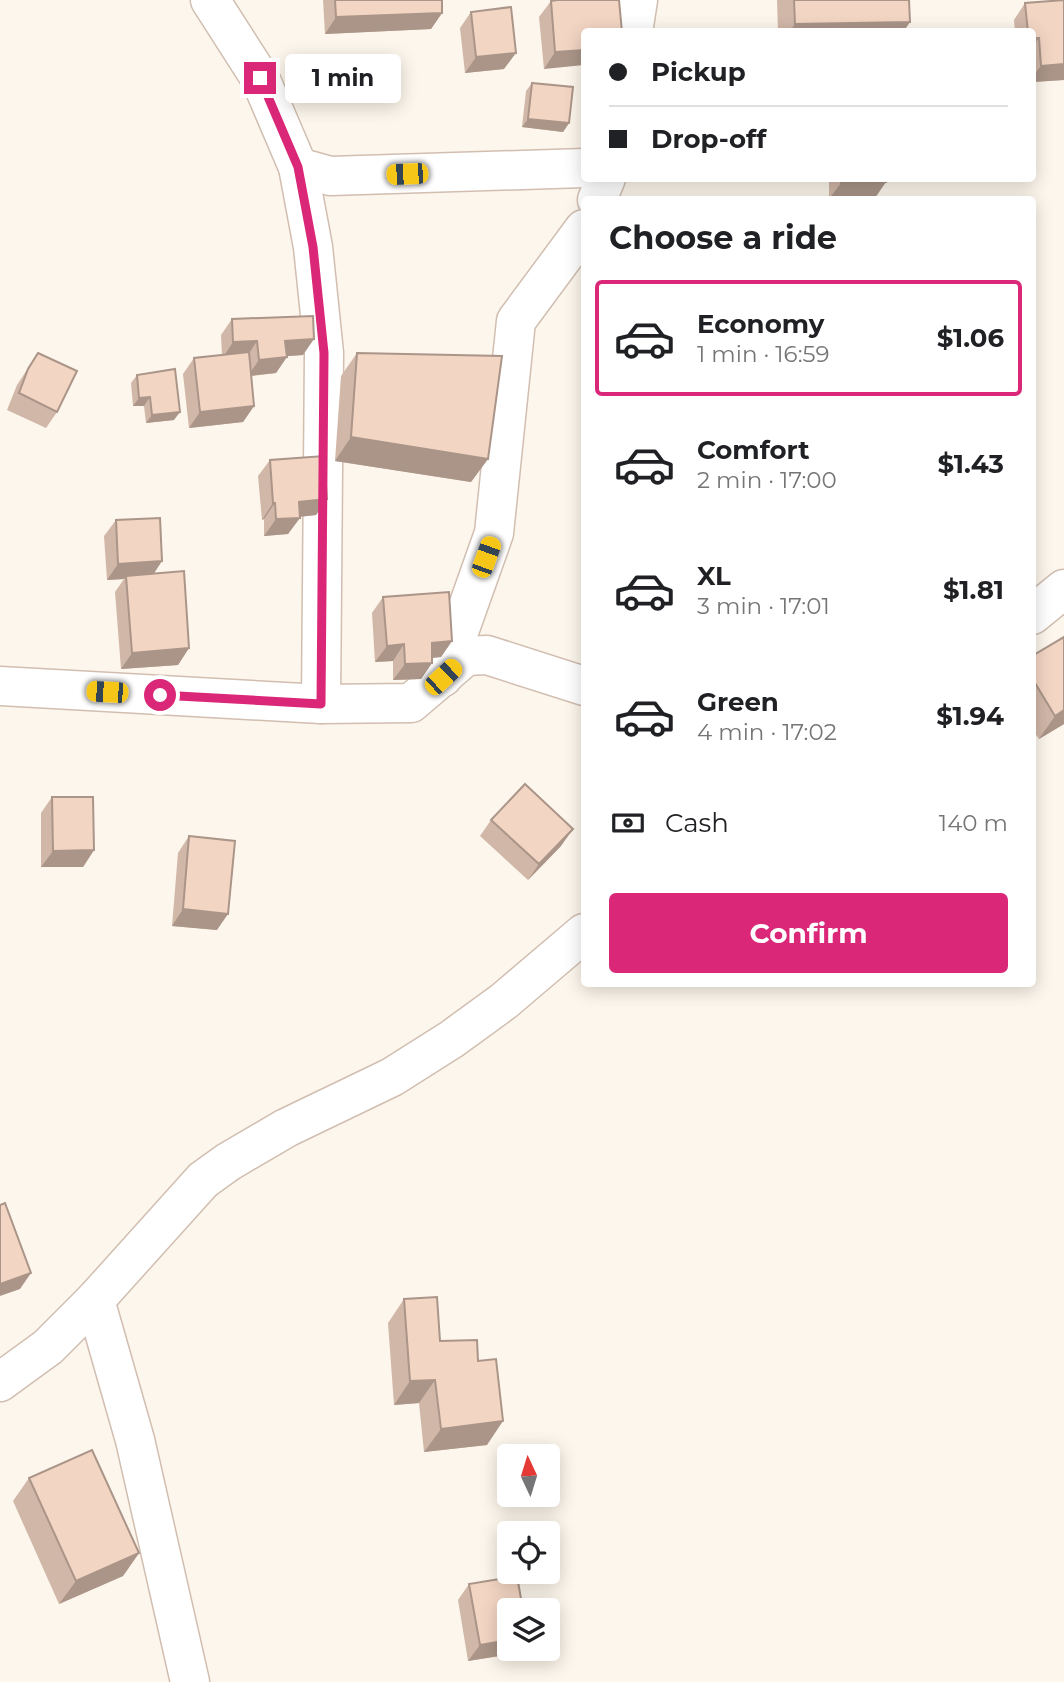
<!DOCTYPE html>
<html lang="en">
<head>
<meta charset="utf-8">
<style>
  :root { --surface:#fff; --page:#f6f6f6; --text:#202124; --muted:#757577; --line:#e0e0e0; --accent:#db2777 }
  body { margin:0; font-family:Montserrat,sans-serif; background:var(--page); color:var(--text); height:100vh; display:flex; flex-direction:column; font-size:26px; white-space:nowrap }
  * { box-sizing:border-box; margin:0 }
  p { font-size:23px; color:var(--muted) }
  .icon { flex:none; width:38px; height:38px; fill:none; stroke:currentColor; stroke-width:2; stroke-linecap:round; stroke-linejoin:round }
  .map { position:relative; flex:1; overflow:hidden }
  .sheet { position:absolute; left:581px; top:196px; width:455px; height:791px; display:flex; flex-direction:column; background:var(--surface); border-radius:7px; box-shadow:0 4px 18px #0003 }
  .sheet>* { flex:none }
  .hud { position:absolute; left:581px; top:28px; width:455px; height:154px; border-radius:7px; box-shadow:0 4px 18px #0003; display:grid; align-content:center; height:154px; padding:0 28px; background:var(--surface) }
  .needle { width:46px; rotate:356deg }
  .controls { position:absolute; left:497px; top:1444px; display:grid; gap:14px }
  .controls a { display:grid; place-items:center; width:63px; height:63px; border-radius:7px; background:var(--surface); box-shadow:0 4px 18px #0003; font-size:35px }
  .end { position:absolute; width:32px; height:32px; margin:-16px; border:9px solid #db2777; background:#fff; box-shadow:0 0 0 4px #fff }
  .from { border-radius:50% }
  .bubble { position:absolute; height:49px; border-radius:7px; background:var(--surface); box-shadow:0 4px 18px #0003; font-size:23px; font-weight:700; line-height:49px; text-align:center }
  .car { position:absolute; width:21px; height:42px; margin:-21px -10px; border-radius:9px; box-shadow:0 0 5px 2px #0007; background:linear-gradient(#f5c518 24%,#345 0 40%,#f5c518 0 76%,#345 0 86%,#f5c518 0) }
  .hud b { display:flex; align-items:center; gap:24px; height:66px; font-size:26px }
  .hud b+b { border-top:2px solid var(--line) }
  .hud i { width:18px; height:18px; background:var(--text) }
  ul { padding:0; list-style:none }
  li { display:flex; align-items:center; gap:21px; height:116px; margin:0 14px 10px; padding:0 14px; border:4px solid transparent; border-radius:7px }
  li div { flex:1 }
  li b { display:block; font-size:26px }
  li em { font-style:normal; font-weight:700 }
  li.current { border-color:var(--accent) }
  li>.icon { width:63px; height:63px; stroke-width:1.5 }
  h2 { padding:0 28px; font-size:32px; line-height:84px }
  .pay { display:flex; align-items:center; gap:18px; height:77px; padding:0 28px; font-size:26px }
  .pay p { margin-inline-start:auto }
  .button { display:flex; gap:14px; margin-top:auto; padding:14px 28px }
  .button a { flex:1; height:80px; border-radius:7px; background:var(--accent); color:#fff; font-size:28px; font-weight:700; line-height:80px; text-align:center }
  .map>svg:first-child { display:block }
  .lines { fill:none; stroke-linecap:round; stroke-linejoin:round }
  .minor-casing { stroke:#d1beb0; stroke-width:41 }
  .minor { stroke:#fff; stroke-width:38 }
  .wall { fill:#d1b7a8 }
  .shaded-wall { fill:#aa9588 }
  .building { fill:#f3d5c3; stroke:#aa9588; stroke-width:2 }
  .route { stroke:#db2777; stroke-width:9 }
</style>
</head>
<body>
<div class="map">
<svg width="1064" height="1682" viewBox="0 0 1064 1682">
  <rect width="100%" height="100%" fill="#fdf6ec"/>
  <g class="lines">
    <g class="minor-casing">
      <g id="minor">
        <path d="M210 0 260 78 298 167 330 176 584 168"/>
        <path d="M633 32 638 0"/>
        <path d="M298 167 313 247 324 353 321 704"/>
        <path d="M597 200 606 178"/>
        <path d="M1032 615 1064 589"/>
        <path d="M443 677 494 533 516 321 584 229"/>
        <path d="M0 686 321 704 411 703 466 656 487 655 584 686"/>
        <path d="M95 1300 135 1440 190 1682"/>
        <path d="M0 1382 48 1347 95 1300 203 1180 228 1162 286 1128 392 1077 452 1039 504 1001 584 933"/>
      </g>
    </g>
    <use href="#minor" class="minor"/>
  </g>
  <g class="wall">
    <path d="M323 0H442V13L431 29 325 34Z"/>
    <path d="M619 0 544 69 539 17 551 1Z"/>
    <path d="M777 0H909L910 22 903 32H778Z"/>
    <path d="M1025 3 1064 80 1032 82V32H1015L1014 20Z"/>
    <path d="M471 12 504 69 465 73 460 28Z"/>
    <path d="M532 83 569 123 563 132 522 127 526 91Z"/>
    <path d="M829 178H886L875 198 829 199Z"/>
    <path d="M232 319 303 355 287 356 276 373 251 376 254 406 243 422 189 428 183 374 194 358 222 355 221 335Z"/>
    <path d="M38 353 57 412 46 428 7 410 17 385Z"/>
    <path d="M357 353 488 459 471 482 335 461 341 376Z"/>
    <path d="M137 375 174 420 146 423 144 406H133L131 383Z"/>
    <path d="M270 460 327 499 316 515 300 517 288 534 264 536V519L262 520 258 476Z"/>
    <path d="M116 520 154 574 189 648 178 665 121 669 115 592 124 579 107 580 104 536Z"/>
    <path d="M383 597 452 641 441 657 432 658V663L421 679 393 680V661L375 662 372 613Z"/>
    <path d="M1032 656 1064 724 1039 739 1032 729Z"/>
    <path d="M52 797 94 850 83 867H41V813Z"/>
    <path d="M491 820 561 846 528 880 480 836Z"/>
    <path d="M189 836 217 930 172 926 178 853Z"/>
    <path d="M404 1299 440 1341 478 1361 487 1445 424 1452 419 1403 394 1405 388 1323Z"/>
    <path d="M29 1478 139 1553 123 1576 59 1604 13 1501Z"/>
    <path d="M469 1584 509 1648H520L517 1653 468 1661 458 1600Z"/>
  </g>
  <g class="shaded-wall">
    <path d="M442 13 431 29 325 34 336 17Z"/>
    <path d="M910 22 903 32H789L795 24Z"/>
    <path d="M1032 38H1039L1032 47Z"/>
    <path d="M584 50V65L544 69 555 52Z"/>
    <path d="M516 53 504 69 465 73 476 57Z"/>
    <path d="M1064 64V80L1032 82V77L1041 66Z"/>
    <path d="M528 119 569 123 563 132 522 127Z"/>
    <path d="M886 182 875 198 829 199 841 183Z"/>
    <path d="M314 339 303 355 274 357 285 341Z"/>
    <path d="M257 341 246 358 222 359 233 342Z"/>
    <path d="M287 357 276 373 248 376 259 360Z"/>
    <path d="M150 397 144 406H133L139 398Z"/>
    <path d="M254 406 243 422 189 428 200 412Z"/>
    <path d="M180 412 174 420 146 423 152 415Z"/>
    <path d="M351 437 488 459 471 482 335 461Z"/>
    <path d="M327 499 316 515 287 518 299 502Z"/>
    <path d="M273 503H275L264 519 262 520Z"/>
    <path d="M300 518 288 534 264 536 276 519Z"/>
    <path d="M162 561 151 578 126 576 124 579 107 580 118 564Z"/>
    <path d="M452 641 441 657 420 659 432 643Z"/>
    <path d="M404 644 393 661 375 662 387 646Z"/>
    <path d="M189 648 178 665 121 669 132 653Z"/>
    <path d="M432 663 421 679 393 680 405 664Z"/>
    <path d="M1064 710V724L1039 739 1055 716Z"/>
    <path d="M573 829 561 846 528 880 539 864Z"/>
    <path d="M94 850 83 867H41L53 851Z"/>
    <path d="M183 909 228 914 217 930 172 926Z"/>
    <path d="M31 1273 20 1289 0 1296V1284Z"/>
    <path d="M435 1380 419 1403 394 1405 410 1381Z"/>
    <path d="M503 1421 487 1445 424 1452 441 1429Z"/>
    <path d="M139 1553 123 1576 59 1604 76 1581Z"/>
    <path d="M509 1640V1648H520L517 1653 468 1661 480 1645Z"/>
  </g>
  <g class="building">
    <path d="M335 0H442V13L336 17Z"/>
    <path d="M557 0H619L622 32H584V50L555 52 551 1Z"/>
    <path d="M794 0H909L910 22 795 24Z"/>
    <path d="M1064 0V64L1041 66 1039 38H1032V32H1028L1025 3Z"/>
    <path d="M511 7 516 53 476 57 471 12Z"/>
    <path d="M532 83 573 87 569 123 528 119Z"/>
    <path d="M840 178H886V182L841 183Z"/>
    <path d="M313 316 314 339 285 341 287 357 259 360 257 341 233 342 232 319Z"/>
    <path d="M249 352 254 406 200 412 194 358Z"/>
    <path d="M38 353 77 371 57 412 19 393 28 369Z"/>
    <path d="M357 353 502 356 488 459 351 437Z"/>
    <path d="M175 369 180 412 152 415 150 397 139 398 137 375Z"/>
    <path d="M324 456 327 499 299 502 300 518 276 519 275 503H273L270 460Z"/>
    <path d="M160 518 162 561 118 564 116 520Z"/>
    <path d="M184 571 189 648 132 653 126 576Z"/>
    <path d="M449 592 452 641 432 643V663L405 664 404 644 387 646 383 597Z"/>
    <path d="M1064 637V710L1055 716 1032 678V656Z"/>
    <path d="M525 784 573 829 539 864 491 820Z"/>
    <path d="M52 797H93L94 850 53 851Z"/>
    <path d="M189 836 235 841 228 914 183 909Z"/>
    <path d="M5 1203 31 1273 0 1284V1205Z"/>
    <path d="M437 1297 440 1341 477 1340 478 1361 496 1359 503 1421 441 1429 435 1380 410 1381 404 1299Z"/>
    <path d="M92 1450 139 1553 76 1581 29 1478Z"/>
    <path d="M517 1576 523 1610H509V1640L480 1645 469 1584Z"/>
  </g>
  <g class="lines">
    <path class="route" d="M160 695 321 704 324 353 313 247 298 167 260 78"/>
  </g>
</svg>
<div class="controls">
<a><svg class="needle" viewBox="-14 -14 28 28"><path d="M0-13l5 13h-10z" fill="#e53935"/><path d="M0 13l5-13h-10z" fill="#757577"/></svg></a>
<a><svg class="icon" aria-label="locate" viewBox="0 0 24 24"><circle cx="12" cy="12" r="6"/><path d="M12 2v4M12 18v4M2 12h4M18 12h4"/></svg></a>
<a><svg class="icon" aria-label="layers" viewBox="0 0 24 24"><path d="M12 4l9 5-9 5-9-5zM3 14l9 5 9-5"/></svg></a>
</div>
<i class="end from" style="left:160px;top:695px"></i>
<i class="end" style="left:260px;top:78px"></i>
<div class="bubble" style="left:285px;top:54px;width:116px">1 min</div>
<i class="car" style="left:407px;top:174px;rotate:268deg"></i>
<i class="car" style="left:486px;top:557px;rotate:20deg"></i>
<i class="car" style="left:443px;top:677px;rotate:47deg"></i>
<i class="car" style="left:107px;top:692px;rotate:273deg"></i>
<div class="hud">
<b><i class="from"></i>Pickup</b>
<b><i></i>Drop-off</b>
</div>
<section class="sheet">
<h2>Choose a ride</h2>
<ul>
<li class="current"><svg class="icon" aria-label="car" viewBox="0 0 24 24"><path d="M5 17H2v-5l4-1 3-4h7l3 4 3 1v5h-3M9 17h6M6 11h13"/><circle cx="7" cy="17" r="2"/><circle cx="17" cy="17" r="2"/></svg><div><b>Economy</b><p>1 min · 16:59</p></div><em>$1.06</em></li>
<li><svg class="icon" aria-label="car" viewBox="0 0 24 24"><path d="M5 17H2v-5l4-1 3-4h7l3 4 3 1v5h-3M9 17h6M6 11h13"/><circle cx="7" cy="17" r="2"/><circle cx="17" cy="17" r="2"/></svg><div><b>Comfort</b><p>2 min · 17:00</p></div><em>$1.43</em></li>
<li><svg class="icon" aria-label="car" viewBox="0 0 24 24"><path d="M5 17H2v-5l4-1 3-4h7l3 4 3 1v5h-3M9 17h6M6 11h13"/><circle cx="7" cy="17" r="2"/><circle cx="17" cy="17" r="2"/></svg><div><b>XL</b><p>3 min · 17:01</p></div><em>$1.81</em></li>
<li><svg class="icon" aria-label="car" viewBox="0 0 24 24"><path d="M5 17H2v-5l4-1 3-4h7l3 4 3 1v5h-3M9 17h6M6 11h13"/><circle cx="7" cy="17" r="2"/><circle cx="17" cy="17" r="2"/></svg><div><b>Green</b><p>4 min · 17:02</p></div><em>$1.94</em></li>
</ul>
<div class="pay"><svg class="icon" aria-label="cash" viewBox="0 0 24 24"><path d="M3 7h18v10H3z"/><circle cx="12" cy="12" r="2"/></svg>Cash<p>140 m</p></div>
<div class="button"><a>Confirm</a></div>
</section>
</div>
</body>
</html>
